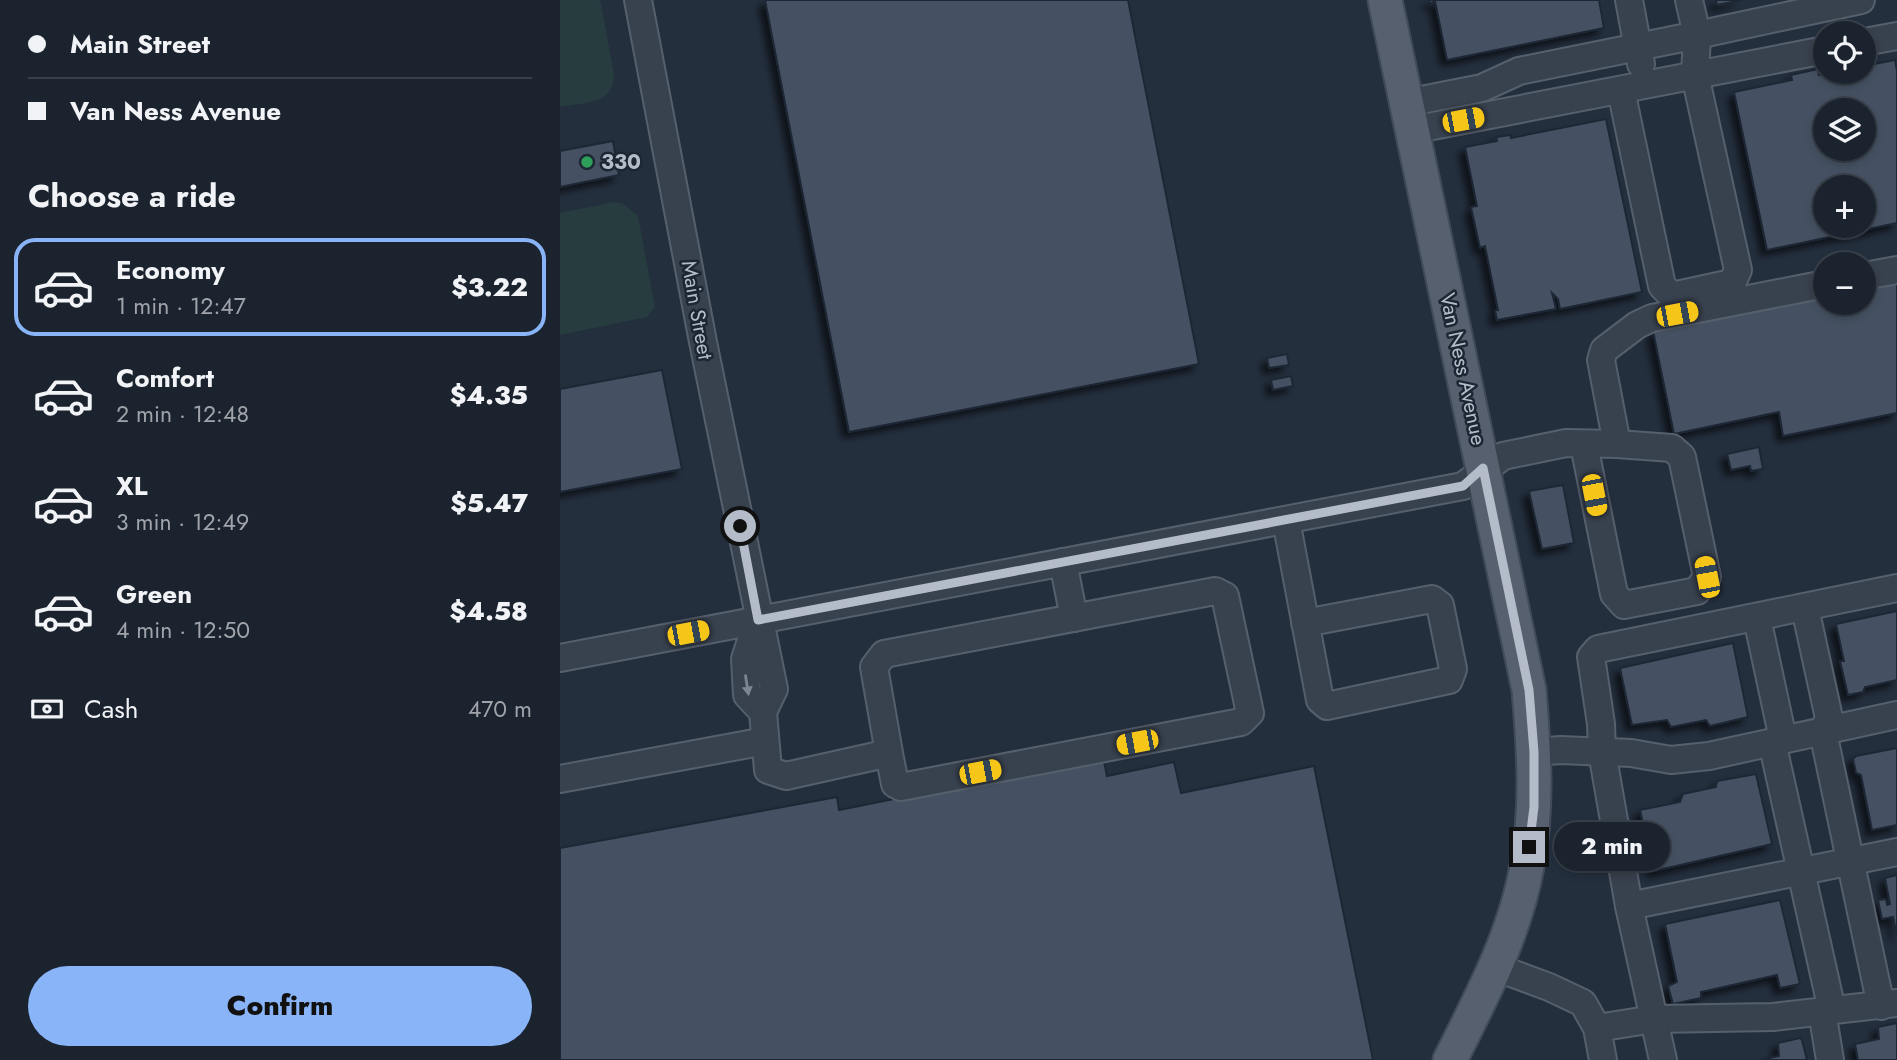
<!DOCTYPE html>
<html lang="en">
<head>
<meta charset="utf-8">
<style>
  :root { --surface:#1b232e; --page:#242b36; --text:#f1f3f6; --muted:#a0a4aa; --line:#39404a; --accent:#8ab4f8 }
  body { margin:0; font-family:Jost,sans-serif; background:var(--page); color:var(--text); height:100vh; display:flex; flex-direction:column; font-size:26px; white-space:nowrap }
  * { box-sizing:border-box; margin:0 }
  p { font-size:23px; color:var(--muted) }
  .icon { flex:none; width:38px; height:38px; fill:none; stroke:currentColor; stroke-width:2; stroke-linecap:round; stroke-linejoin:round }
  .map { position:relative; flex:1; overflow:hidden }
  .drawer { display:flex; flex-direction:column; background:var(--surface); width:560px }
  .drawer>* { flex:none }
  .guide { display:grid; align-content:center; height:154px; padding:0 28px; background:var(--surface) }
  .controls { position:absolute; left:1253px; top:21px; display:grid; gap:14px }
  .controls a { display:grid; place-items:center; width:63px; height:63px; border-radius:50%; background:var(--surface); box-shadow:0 4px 10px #0003,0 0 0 2px var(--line); font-size:35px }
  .end { position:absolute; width:32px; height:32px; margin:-16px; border:9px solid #b4bcc9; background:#111; box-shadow:0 0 0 4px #111 }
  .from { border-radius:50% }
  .bubble { position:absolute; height:49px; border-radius:24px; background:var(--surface); box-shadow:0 4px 10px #0003,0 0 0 2px var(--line); font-size:23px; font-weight:800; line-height:49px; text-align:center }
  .car { position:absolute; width:21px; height:42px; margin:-21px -10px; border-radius:9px; box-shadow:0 0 5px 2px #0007; background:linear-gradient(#f5c518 24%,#345 0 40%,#f5c518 0 76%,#345 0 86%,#f5c518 0) }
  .guide b { display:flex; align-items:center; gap:24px; height:66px; font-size:26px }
  .guide b+b { border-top:2px solid var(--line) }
  .guide i { width:18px; height:18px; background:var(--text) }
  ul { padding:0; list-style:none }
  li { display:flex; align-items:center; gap:21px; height:98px; margin:0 14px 10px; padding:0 14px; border:4px solid transparent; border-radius:21px }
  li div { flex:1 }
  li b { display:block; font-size:26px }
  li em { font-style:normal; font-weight:800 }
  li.active { border-color:var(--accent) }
  li>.icon { width:63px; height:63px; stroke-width:1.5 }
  h2 { padding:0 28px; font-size:32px; line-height:84px }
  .pay { display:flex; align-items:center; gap:18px; height:77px; padding:0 28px; font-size:26px }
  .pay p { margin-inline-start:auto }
  .action { display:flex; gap:14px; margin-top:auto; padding:14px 28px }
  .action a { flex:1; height:80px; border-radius:42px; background:var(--accent); color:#111; font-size:28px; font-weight:800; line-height:80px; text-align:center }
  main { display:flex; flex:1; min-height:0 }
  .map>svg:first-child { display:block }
  .green { fill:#263c3f }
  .building { fill:#455162; stroke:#1f2835; stroke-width:2; fill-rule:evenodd; filter:url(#shadow) }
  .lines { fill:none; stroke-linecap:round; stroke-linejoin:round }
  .minor-casing { stroke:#565f6c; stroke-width:30 }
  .major-casing { stroke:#414a57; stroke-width:37 }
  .minor { stroke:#38414e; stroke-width:26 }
  .major { stroke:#56606e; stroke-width:33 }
  .oneway { fill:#7c8592 }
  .route { stroke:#b4bcc9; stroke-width:9 }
  .leisure-dot { fill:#2e9e5b; stroke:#1d2633; stroke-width:2.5 }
  .labels { text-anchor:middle; stroke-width:5; stroke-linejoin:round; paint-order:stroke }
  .poi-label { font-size:21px; font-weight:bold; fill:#b4bcc9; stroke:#1d2633; text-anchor:start }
  .street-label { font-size:21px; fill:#b4bcc9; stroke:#1d2633 }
</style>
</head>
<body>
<main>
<section class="drawer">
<div class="guide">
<b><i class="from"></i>Main Street</b>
<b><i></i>Van Ness Avenue</b>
</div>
<h2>Choose a ride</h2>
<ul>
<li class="active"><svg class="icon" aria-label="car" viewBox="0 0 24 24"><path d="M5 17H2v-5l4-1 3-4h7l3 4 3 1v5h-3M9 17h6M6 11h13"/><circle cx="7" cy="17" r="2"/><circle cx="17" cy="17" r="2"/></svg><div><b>Economy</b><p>1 min · 12:47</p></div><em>$3.22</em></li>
<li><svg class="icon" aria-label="car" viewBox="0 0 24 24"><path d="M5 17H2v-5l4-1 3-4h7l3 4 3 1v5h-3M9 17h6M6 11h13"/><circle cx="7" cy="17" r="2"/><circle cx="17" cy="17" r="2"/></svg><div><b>Comfort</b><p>2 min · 12:48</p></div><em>$4.35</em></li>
<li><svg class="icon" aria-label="car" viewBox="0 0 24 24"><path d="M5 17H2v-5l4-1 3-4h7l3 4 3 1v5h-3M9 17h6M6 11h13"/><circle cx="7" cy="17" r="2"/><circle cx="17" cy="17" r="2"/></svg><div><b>XL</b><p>3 min · 12:49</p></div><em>$5.47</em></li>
<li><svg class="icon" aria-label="car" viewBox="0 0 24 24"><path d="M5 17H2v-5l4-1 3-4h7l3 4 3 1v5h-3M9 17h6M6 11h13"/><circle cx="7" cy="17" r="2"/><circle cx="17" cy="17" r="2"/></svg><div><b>Green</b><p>4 min · 12:50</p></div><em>$4.58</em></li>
</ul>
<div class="pay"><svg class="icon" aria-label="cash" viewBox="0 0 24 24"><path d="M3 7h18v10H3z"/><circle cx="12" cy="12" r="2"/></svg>Cash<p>470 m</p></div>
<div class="action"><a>Confirm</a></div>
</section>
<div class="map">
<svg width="1337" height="1060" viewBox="0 0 1337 1060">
  <defs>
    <filter id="shadow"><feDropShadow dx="-6" dy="6" stdDeviation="3.5" flood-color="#0009"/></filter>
  </defs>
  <rect width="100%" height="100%" fill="#242f3e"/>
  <g class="green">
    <path d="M0 0H39L41 4 54 74C53 106 25 102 0 107Z"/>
    <path d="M54 202 62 203 78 216 95 307 87 317 0 335V213Z"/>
  </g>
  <g class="building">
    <path d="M205 0H568L639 364 289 432Z"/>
    <path d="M869 0H1039L1044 28 887 60 875 1 870 4Z"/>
    <path d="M1156 0H1182L1157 5Z"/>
    <path d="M1335 60 1337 71V223L1207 250 1174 92 1232 80 1231 75 1258 69 1259 75 1276 72H1304V66ZM1265 110H1304V149H1265ZM1265 187H1304V226H1265Z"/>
    <path d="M1046 119 1082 292 1000 309 998 299 992 293 996 309 937 320 935 310H938L925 246 920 248 911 207 917 206 905 147 937 141 936 137 951 135V138Z"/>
    <path d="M53 141 59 175 0 187V151Z"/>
    <path d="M1337 281V413L1223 436 1219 412 1114 434 1093 331 1265 296V303H1304V288Z"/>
    <path d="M727 354 729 365 709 368 707 358Z"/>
    <path d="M102 370 122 469 0 492V389Z"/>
    <path d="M731 376 733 386 713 390 711 380Z"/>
    <path d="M1199 447 1203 469 1191 471 1190 466 1171 470 1167 454Z"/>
    <path d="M1003 485 1014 543 982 549 969 491Z"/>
    <path d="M1337 611V680L1305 687 1303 692 1288 695 1280 661H1284L1276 624Z"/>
    <path d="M1173 643 1188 717 1150 726 1146 720 1111 727 1107 720 1072 725 1060 668Z"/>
    <path d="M1337 748V825L1312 830 1301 775 1296 773 1293 759 1296 756Z"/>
    <path d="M543 757 547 776 614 762 621 793 754 766 813 1060H0V848L277 797 279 810Z"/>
    <path d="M1196 774 1212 844 1094 871 1080 810 1120 802 1123 794 1156 787 1157 781Z"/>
    <path d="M1337 875V936L1333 917 1322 919 1318 900 1326 899 1327 905 1330 904 1325 878Z"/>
    <path d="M1220 900 1240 984 1220 988 1217 975 1141 992V998L1113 1004 1108 986 1117 982 1105 924Z"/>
    <path d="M1337 1023V1060H1298L1295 1044 1319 1039 1318 1027Z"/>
    <path d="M1240 1038 1242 1040 1247 1060H1200L1219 1056 1218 1043Z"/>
  </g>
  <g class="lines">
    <g class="minor-casing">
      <g id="minor">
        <path d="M78 0 143 342 214 689 203 712 187 695 185 659 198 619"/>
        <path d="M1069 0 1081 64"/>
        <path d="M1129 0 1137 35 1301 0"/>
        <path d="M1304 42 1337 36"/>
        <path d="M846 103 922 88 959 71 1137 35 1135 75 1178 270 1172 283 1112 296 1102 286 1061 90"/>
        <path d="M852 130 1265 50"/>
        <path d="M1304 276 1337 270"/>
        <path d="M1057 444 1041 360 1044 350 1077 325 1092 318 1265 284"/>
        <path d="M726 520 760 700 767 706 889 680 893 669 880 605 872 599 745 623"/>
        <path d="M503 562 514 618"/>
        <path d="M1245 608 1269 718 1263 732 1321 1006"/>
        <path d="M1197 618 1223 739"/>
        <path d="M0 658 903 486 943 456 1006 443 1057 444 1112 448 1122 457 1147 577 1137 591 1064 605 1054 594 1024 445"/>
        <path d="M203 712 208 770 226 776 329 753 335 784 341 787 681 722 690 713 665 596 655 591 324 654 314 667 329 753"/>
        <path d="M1212 742 1272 1010"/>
        <path d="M974 752 1001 750 1071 753 1111 760 1149 756 1337 715"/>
        <path d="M0 779 205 741"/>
        <path d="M1069 906 1337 852"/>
        <path d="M935 967 989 987 1023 1003 1037 1028 1043 1060"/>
        <path d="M1262 1011 1270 1060"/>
        <path d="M1037 1028 1094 1019 1213 1017 1337 1003"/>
        <path d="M1103 1060 1069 906 1042 752 1041 724 1031 657 1038 649 1337 588"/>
      </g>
    </g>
    <g class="major-casing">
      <path id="major" d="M825 0 969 690C974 749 978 808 967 866 955 935 921 998 890 1060"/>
    </g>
    <use href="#minor" class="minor"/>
    <use href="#major" class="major"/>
  </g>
  <defs><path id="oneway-solid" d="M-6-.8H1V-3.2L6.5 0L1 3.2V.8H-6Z" transform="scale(1.75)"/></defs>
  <use class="oneway" href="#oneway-solid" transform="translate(187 685) rotate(81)"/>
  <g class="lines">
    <path class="route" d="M180 526 198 620 903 486 923 468 969 690 974 752V807L969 847"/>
  </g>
  <circle class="leisure-dot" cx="27" cy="162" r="7"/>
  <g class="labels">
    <g class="poi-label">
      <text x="41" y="169">330</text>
    </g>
    <g class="street-label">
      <text transform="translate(137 310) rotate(80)" y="7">Main Street</text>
      <text transform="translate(903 369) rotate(78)" y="7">Van Ness Avenue</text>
    </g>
  </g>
</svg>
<div class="controls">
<a><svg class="icon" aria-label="locate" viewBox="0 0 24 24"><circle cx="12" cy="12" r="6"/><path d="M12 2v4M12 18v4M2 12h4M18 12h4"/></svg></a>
<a><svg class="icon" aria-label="layers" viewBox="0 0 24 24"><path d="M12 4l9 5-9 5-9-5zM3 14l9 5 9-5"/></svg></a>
<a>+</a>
<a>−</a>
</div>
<i class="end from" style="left:180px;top:526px"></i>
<i class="end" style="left:969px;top:847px"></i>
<div class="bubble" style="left:994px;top:822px;width:116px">2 min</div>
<i class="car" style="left:903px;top:120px;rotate:79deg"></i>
<i class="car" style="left:1117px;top:314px;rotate:79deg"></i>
<i class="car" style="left:1034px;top:495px;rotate:169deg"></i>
<i class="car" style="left:1147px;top:577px;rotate:349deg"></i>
<i class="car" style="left:128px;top:633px;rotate:79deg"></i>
<i class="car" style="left:577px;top:742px;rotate:259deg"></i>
<i class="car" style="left:420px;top:772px;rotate:79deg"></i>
</div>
</main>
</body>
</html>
